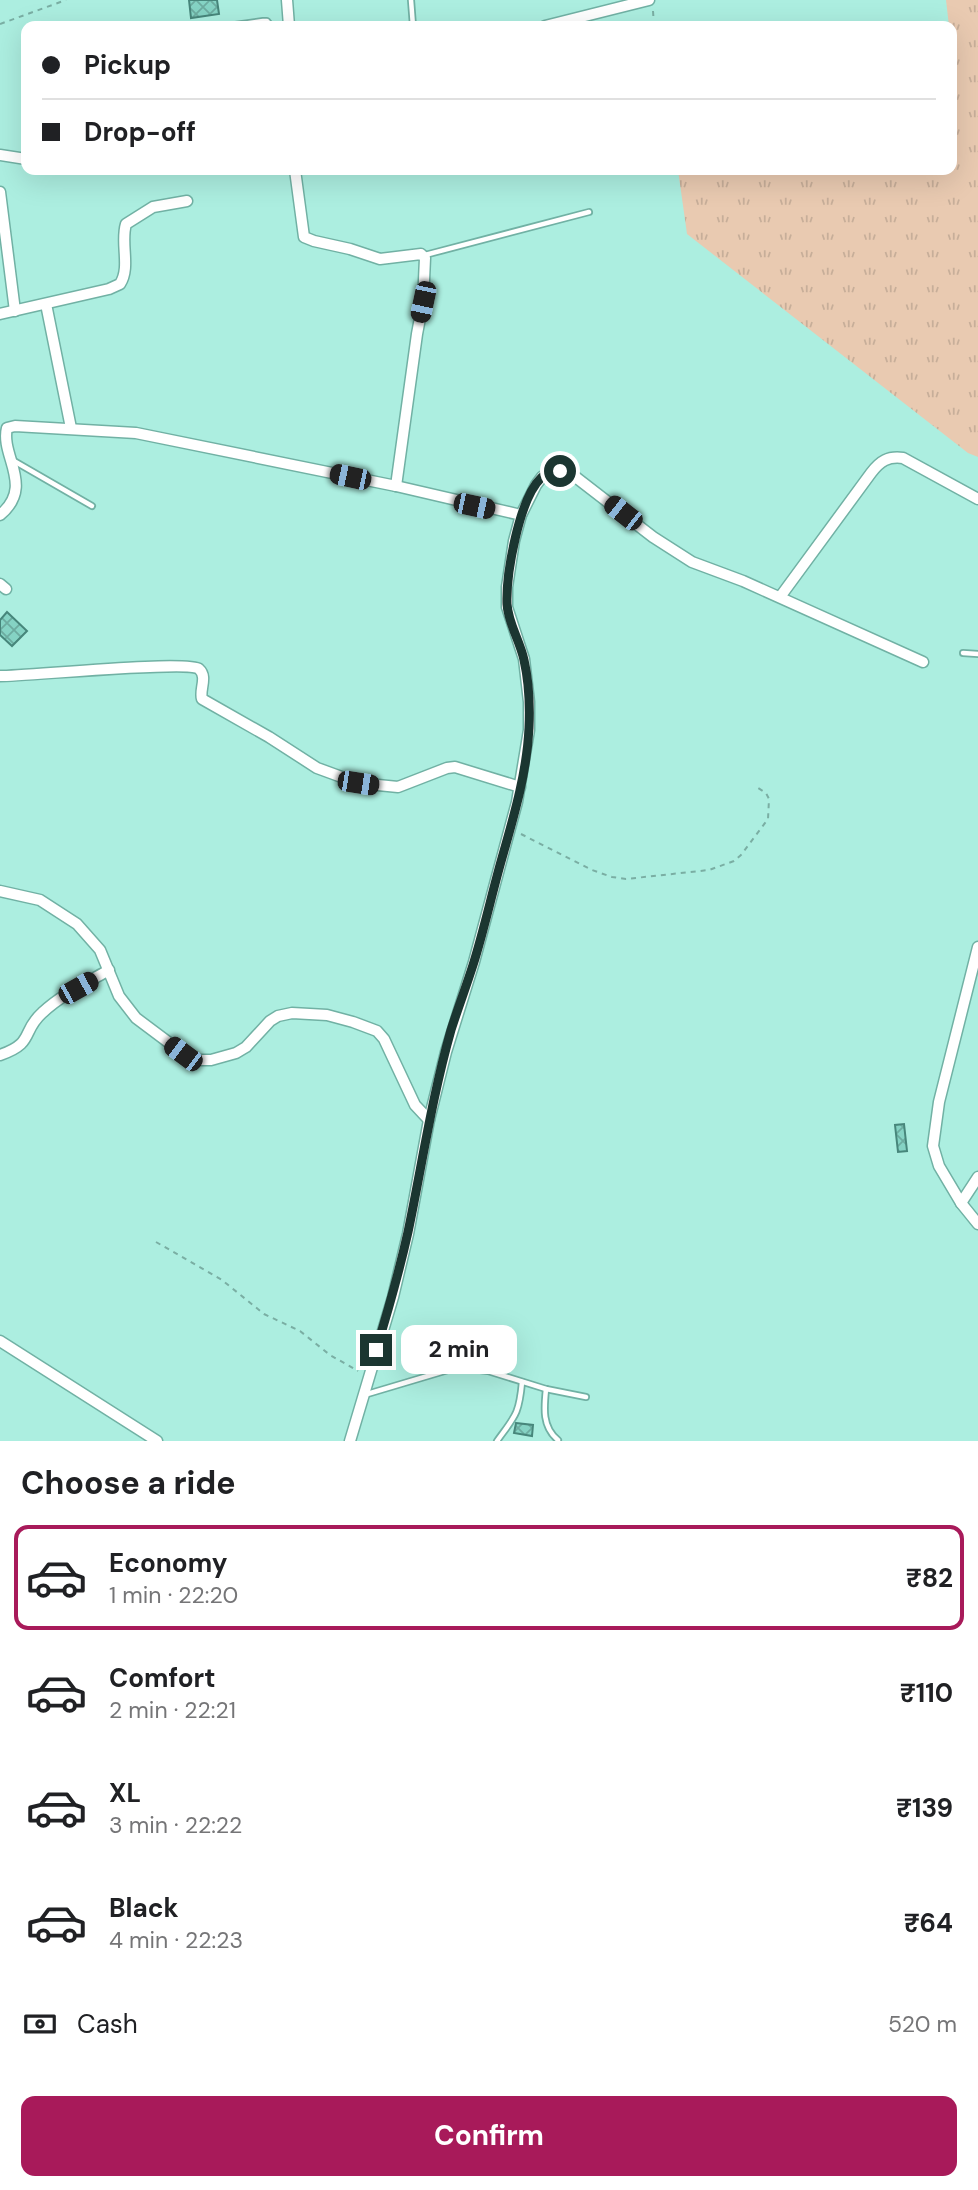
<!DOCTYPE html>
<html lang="en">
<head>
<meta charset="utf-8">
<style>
  :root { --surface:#fff; --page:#f2f2f2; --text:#202124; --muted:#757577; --line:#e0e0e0; --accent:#a81a5a }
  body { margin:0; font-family:"DM Sans",sans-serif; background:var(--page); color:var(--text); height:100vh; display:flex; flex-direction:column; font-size:26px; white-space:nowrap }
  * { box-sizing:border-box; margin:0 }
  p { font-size:23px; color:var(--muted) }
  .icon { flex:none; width:38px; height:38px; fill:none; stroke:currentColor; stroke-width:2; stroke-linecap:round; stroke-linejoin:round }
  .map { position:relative; height:1441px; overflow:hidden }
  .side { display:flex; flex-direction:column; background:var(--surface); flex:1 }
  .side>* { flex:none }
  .guide { position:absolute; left:21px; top:21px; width:936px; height:154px; border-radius:14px; box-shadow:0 7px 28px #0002; display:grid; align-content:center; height:154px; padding:0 21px; background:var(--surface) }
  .end { position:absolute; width:32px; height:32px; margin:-16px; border:9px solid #1b3631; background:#fff; box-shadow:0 0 0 4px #fff }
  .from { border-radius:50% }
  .bubble { position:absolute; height:49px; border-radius:14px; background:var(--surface); box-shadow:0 7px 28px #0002; font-size:23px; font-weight:700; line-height:49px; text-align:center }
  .car { position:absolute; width:21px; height:42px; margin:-21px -10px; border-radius:9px; box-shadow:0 0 5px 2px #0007; background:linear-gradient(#222 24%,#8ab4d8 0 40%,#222 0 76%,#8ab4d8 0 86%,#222 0) }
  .guide b { display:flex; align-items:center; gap:24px; height:66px; font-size:26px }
  .guide b+b { border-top:2px solid var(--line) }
  .guide i { width:18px; height:18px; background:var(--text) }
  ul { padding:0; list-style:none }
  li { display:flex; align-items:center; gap:21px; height:105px; margin:0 14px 10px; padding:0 7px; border:4px solid transparent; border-radius:14px }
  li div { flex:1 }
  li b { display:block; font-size:26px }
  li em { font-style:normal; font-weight:700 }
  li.active { border-color:var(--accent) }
  li>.icon { width:63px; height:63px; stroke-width:1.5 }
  h2 { padding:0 21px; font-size:32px; line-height:84px }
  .pay { display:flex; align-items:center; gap:18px; height:77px; padding:0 21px; font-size:26px }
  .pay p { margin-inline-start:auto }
  .cta { display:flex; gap:14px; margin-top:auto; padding:14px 21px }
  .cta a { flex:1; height:80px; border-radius:14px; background:var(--accent); color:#fff; font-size:28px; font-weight:700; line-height:80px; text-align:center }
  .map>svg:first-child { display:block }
  .grass { fill:url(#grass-tufts) }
  .building { fill:url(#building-cross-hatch); stroke:#47867b; stroke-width:2 }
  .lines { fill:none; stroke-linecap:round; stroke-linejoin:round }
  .service-casing { stroke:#71b1a4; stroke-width:8 }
  .minor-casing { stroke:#71b1a4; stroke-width:13 }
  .path { stroke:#7aaea3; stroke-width:2; stroke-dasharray:5 5; stroke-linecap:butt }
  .service { stroke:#fff; stroke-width:4.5 }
  .minor { stroke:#fff; stroke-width:10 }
  .route { stroke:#1b3631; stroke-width:9 }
</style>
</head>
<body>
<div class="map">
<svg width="978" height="1441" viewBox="0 0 978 1441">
  <defs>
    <pattern id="grass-tufts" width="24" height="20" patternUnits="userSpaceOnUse" patternTransform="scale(1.75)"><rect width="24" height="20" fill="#e9cab1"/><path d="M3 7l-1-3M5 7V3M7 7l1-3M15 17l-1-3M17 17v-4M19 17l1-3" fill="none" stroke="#c7ae99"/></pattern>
    <pattern id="building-cross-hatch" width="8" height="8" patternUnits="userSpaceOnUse" patternTransform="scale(1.75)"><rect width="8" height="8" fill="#85d3c4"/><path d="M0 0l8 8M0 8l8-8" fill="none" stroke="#6caca0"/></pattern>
  </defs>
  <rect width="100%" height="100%" fill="#aceee0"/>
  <path class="grass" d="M946 0H978V457L968 453 687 234 678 170H952V26H949Z"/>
  <g class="building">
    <path d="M189 0H217L219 14 191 18Z"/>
    <path d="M7 612 27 631 12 646 0 635V620Z"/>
    <path d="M904 1124 907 1151 898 1152 895 1125Z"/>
    <path d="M516 1423 533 1425 532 1436 514 1433Z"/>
  </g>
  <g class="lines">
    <g class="service-casing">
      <g id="service">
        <path d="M411 0 413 26"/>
        <path d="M228 26 263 21H267L271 26"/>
        <path d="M425 255 589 212"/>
        <path d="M14 461 92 506"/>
        <path d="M963 653 978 654"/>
        <path d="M546 1389C544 1408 542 1427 558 1440"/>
        <path d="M364 1395 448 1370 464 1368 488 1371 546 1389 586 1397"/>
        <path d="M497 1441C515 1416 519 1415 522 1382"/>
      </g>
    </g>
    <g class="minor-casing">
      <g id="minor">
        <path d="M287 0 289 26"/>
        <path d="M545 26 649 0"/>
        <path d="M0 155 26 159"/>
        <path d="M295 170 304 237 314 241 350 249 380 259 421 254 425 258 423 302 417 334 396 486"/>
        <path d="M0 192 15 311"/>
        <path d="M46 304 71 428"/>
        <path d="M0 314 109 289 120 284C131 267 120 243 126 224L153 207 187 201"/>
        <path d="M0 515C35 486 0 456 7 428L15 426 136 433 396 486 521 515"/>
        <path d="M0 584 6 589"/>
        <path d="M780 597 871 473C880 461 888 456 903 458L978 499"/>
        <path d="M0 676C27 676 187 660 199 669 208 677 199 690 202 699L269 737 317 768 358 783 398 787 447 768 455 767 520 787"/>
        <path d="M0 891 40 900 77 924 100 950 119 996 136 1018 192 1060H211L236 1053 246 1047 270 1021 278 1016 292 1013 327 1015 353 1022 377 1031 384 1039 415 1105 429 1120"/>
        <path d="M978 947 939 1102 933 1146 939 1166 961 1203 978 1224"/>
        <path d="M0 1055C35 1043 21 1032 42 1013 61 995 86 983 109 970"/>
        <path d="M961 1203 978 1177"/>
        <path d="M0 1341 157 1441"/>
        <path d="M350 1441 393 1297 408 1234 429 1120 446 1052 474 962 517 802 529 730V702L524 659 507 607V587L514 541 521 515 536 485 542 477 551 471 569 472 653 537 692 562 743 581 923 662"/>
      </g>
    </g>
    <g class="path">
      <path d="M653 11 654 26"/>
      <path d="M0 24 66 0"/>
      <path d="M521 834 592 870 612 877 626 879 709 870 734 861 741 855 768 819 769 799 766 793 755 786"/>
      <path d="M156 1242 222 1280 264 1314 300 1331 330 1355 358 1371"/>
    </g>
    <use href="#service" class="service"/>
    <use href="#minor" class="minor"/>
  </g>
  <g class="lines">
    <path class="route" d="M376 1350C388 1311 399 1272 408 1232 422 1165 432 1097 451 1030 458 1008 466 987 473 965 484 930 492 893 502 858 514 816 527 772 529 728 530 706 529 682 524 660 520 641 508 623 507 604 506 574 519 499 541 478 547 472 552 471 560 471"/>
  </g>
</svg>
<i class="end from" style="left:560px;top:471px"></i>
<i class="end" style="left:376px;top:1350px"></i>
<div class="bubble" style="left:401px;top:1325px;width:116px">2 min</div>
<i class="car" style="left:423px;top:302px;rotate:192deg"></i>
<i class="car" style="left:350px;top:477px;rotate:282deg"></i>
<i class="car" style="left:474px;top:506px;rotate:102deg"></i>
<i class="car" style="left:623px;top:513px;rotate:308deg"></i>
<i class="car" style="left:358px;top:783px;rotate:99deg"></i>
<i class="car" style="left:78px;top:988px;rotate:61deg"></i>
<i class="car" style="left:183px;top:1054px;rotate:307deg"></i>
<div class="guide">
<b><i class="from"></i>Pickup</b>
<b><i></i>Drop-off</b>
</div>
</div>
<section class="side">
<h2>Choose a ride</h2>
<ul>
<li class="active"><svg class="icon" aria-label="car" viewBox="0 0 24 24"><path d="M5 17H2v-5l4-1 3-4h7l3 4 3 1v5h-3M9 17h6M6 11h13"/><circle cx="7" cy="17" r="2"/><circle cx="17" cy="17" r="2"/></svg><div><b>Economy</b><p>1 min · 22:20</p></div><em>₹82</em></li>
<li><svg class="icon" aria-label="car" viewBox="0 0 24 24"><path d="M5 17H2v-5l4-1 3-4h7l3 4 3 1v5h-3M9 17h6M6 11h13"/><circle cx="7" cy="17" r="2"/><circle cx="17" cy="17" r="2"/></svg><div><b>Comfort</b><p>2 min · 22:21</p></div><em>₹110</em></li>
<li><svg class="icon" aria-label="car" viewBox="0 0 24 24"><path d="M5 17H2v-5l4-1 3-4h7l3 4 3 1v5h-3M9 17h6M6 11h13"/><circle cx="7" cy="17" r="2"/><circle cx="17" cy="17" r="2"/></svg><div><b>XL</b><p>3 min · 22:22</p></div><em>₹139</em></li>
<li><svg class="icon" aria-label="car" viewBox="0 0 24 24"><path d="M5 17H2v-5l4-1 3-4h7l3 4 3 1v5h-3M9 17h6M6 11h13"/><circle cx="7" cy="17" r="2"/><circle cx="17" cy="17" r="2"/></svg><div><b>Black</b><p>4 min · 22:23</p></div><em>₹64</em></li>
</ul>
<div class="pay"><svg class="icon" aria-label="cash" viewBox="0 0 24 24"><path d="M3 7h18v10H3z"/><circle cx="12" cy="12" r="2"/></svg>Cash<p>520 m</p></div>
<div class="cta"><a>Confirm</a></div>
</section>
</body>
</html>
